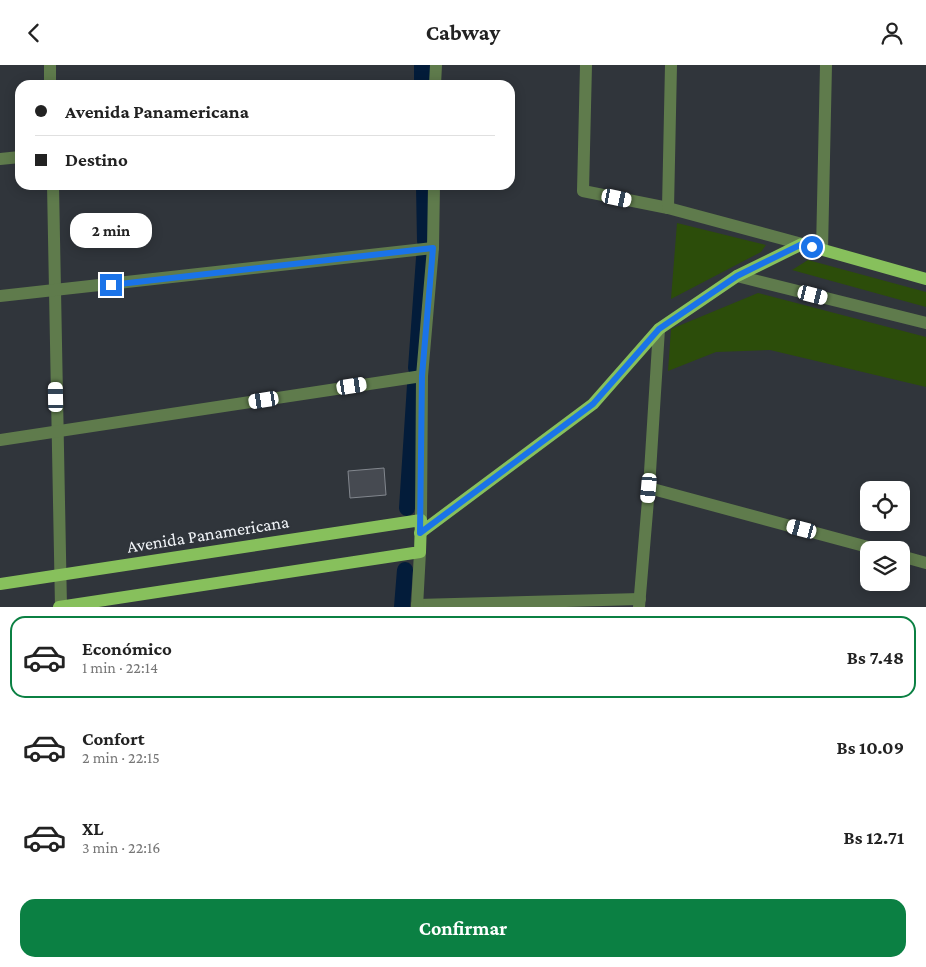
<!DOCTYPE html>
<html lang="es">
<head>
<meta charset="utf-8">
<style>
  :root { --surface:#fff; --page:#f2f2f2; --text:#222; --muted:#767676; --line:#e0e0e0; --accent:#0b8043 }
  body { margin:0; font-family:"Crimson Pro",serif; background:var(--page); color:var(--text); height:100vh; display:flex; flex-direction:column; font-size:19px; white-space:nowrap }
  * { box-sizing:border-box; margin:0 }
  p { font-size:16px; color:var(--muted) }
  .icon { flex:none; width:28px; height:28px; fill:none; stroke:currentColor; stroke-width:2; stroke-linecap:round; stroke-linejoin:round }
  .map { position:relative; height:542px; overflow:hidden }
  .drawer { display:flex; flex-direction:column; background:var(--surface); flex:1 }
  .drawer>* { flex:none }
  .hud { position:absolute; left:15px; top:15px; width:500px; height:110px; border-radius:15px; box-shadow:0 2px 12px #0003; display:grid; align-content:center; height:110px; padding:0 20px; background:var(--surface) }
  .controls { position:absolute; left:860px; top:416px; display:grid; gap:10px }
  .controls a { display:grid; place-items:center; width:50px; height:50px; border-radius:10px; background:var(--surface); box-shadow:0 2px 12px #0003; font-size:25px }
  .end { position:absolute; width:22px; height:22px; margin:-11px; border:6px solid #1a73e8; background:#fff; box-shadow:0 0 0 2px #fff }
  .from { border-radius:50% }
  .bubble { position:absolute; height:35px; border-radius:15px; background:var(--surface); box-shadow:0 2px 12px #0003; font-size:16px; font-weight:700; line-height:35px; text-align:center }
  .car { position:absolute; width:15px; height:30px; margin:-15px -8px; border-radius:6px; box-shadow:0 0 4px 1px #0007; background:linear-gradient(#fff 24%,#345 0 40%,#fff 0 76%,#345 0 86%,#fff 0) }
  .hud b { display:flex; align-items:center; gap:18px; height:48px; font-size:19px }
  .hud b+b { border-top:1px solid var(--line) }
  .hud i { width:12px; height:12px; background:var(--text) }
  ul { padding:9px 0 0; list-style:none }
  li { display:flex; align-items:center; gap:15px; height:82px; margin:0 10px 8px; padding:0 10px; border:2px solid transparent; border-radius:15px }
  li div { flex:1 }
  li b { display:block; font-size:19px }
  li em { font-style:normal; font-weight:700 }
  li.on { border-color:var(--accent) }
  li>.icon { width:45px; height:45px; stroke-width:1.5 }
  .action { display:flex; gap:10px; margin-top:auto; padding:10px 20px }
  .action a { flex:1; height:58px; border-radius:15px; background:var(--accent); color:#fff; font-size:20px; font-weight:700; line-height:58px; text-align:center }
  header { display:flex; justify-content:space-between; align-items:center; height:65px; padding:0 20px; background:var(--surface); font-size:22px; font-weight:700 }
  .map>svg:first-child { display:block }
  .green { fill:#2c4d0a }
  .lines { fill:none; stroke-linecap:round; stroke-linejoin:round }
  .canal { stroke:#031c3a; stroke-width:16 }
  .building { fill:#464a51; stroke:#82878e }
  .minor { stroke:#5f7b4c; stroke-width:12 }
  .major { stroke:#87c05c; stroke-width:12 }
  .route { stroke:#1a73e8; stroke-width:6 }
  .labels { text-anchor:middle; stroke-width:4; stroke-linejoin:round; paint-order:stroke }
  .street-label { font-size:18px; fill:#f2f5f9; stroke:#30353b }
</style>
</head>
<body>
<header><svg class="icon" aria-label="back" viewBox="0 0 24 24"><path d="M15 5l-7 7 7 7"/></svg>Cabway<svg class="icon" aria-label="person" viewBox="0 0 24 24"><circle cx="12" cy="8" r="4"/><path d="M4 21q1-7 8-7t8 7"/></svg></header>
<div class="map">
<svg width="926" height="542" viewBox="0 0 926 542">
  <rect width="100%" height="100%" fill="#30353b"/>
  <g class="green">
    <path d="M677 158 766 180 761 187 671 234Z"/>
    <path d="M808 195 926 227V242L792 205Z"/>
    <path d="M758 228 926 272V322L770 285 716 287 668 306 671 264Z"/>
  </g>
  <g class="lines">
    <g class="canal">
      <path d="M422 20V0"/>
      <path d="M424 120 425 176"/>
      <path d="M416 303 424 193"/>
      <path d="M407 443 415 320"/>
      <path d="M402 542 405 505"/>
    </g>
  </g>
  <path class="building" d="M384 403 386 430 350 433 348 406Z"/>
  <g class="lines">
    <g class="minor">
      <path d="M50 0V20"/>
      <path d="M586 0 583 126 668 143 802 179"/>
      <path d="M435 20 436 0"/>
      <path d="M0 94 20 92"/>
      <path d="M53 120 61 542"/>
      <path d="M668 143 671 0"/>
      <path d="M822 185 826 0"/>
      <path d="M737 211 926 258"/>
      <path d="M0 231 433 183"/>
      <path d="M0 375 422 311"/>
      <path d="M649 423 879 485"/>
      <path d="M421 455 422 311 433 183 434 120"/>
      <path d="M901 491 926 498"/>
      <path d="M417 540 640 534"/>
      <path d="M417 542 420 487"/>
      <path d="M639 542 649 423 659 264"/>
    </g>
    <g class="major">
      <path d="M420 468 593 339 659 264 737 211 802 179 926 214"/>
      <path d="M0 519 421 455 420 487 59 542"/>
    </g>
  </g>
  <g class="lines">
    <path class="route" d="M111 220 433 183 422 311 420 468 593 339 659 264 737 211 802 179 812 182"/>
  </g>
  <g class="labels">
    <g class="street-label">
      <text transform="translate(208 469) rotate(-9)" y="6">Avenida Panamericana</text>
    </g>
  </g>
</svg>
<div class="controls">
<a><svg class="icon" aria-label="locate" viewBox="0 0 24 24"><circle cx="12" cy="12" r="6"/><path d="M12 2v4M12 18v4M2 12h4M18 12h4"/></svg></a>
<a><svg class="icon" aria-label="layers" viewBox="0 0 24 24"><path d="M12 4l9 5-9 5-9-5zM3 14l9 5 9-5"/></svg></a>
</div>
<i class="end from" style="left:812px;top:182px"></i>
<i class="end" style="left:111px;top:220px"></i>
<div class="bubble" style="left:70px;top:148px;width:82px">2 min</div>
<i class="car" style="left:617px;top:133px;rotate:102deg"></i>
<i class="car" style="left:813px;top:230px;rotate:104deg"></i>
<i class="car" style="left:352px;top:321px;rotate:81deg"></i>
<i class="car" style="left:56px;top:332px;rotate:359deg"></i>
<i class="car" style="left:264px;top:335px;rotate:261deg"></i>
<i class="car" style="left:649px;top:423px;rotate:185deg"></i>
<i class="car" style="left:802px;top:464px;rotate:285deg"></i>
<div class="hud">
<b><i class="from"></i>Avenida Panamericana</b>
<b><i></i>Destino</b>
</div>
</div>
<section class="drawer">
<ul>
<li class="on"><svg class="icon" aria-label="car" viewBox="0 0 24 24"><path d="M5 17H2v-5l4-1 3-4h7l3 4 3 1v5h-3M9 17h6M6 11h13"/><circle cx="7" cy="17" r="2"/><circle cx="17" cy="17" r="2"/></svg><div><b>Económico</b><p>1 min · 22:14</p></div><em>Bs 7.48</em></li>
<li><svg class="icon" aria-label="car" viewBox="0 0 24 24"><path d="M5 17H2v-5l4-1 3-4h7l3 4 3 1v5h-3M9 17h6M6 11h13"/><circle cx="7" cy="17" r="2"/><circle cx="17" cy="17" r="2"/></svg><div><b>Confort</b><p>2 min · 22:15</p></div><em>Bs 10.09</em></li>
<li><svg class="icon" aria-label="car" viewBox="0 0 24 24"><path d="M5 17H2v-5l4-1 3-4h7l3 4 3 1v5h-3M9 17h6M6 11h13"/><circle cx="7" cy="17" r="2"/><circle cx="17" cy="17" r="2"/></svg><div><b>XL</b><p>3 min · 22:16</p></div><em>Bs 12.71</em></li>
</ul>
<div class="action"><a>Confirmar</a></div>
</section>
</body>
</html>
